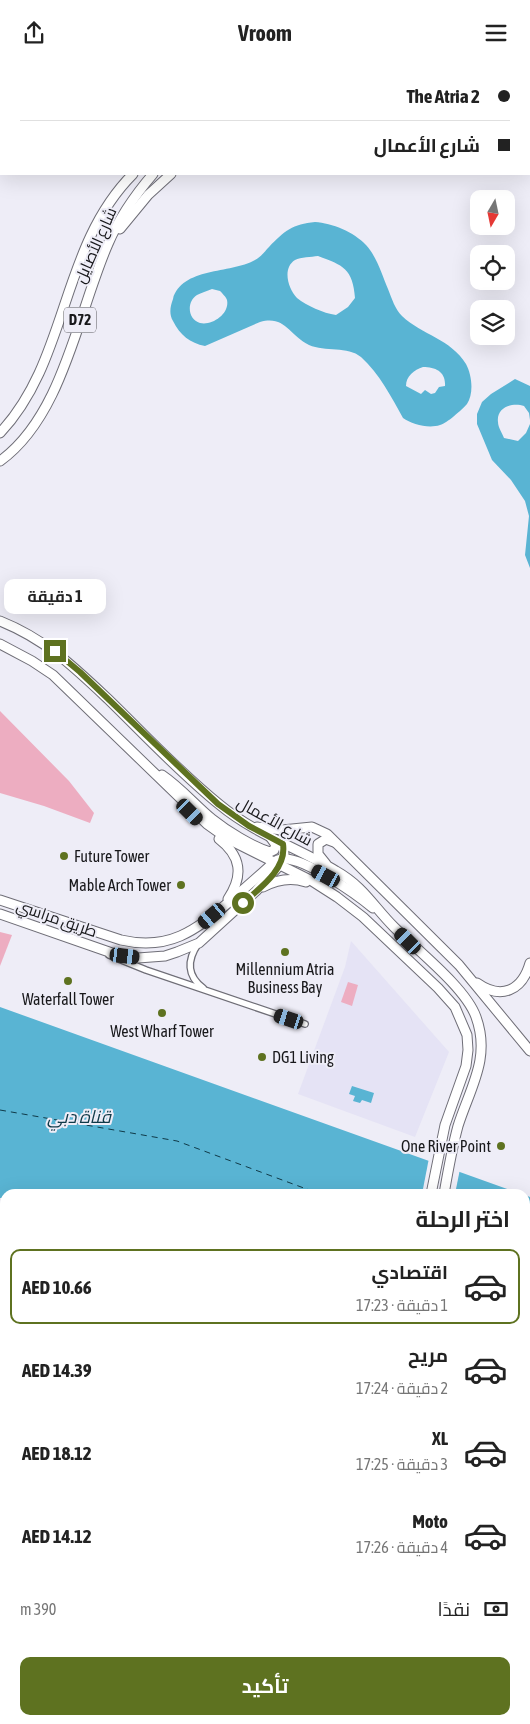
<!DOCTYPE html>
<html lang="ar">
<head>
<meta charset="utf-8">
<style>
  :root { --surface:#fff; --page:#f2f2f2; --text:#222; --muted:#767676; --line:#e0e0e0; --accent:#5e7220 }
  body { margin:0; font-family:"Asap Condensed",Cairo,sans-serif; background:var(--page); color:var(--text); direction:rtl; height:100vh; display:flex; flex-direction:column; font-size:19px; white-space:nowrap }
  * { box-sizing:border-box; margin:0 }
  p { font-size:16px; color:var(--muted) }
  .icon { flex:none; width:28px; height:28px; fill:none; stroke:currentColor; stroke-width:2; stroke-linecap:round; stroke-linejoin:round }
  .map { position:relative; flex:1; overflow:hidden; direction:ltr }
  .drawer { position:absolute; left:0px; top:1124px; width:530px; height:536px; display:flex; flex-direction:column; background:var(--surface); border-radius:15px 15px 0 0; box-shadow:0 5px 20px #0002; direction:rtl }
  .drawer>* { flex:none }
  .banner { position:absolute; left:0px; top:0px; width:530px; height:110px; box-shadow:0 5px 20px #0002; direction:rtl; display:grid; align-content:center; height:110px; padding:0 20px; background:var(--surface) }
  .needle { width:32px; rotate:189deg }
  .fabs { position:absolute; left:470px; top:125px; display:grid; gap:10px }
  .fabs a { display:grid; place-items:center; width:45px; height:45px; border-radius:10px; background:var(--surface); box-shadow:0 5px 20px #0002; font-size:25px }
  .end { position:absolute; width:22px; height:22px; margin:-11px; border:6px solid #5e7220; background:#fff; box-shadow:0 0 0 2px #fff }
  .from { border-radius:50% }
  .bubble { position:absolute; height:35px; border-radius:10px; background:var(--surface); box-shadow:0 5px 20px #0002; font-size:16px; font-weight:700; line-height:35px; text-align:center; direction:rtl }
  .car { position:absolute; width:15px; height:30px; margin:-15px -8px; border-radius:6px; box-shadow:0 0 4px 1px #0007; background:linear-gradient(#222 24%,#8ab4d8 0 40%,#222 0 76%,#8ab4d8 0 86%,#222 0) }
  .banner b { display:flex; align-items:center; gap:18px; height:48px; font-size:19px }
  .banner b+b { border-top:1px solid var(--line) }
  .banner i { width:12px; height:12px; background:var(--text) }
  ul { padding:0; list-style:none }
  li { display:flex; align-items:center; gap:15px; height:75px; margin:0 10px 8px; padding:0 10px; border:2px solid transparent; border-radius:10px }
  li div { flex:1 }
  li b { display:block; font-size:19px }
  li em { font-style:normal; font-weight:700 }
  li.selected { border-color:var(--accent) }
  li>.icon { width:45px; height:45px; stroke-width:1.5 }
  h2 { padding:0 20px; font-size:22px; line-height:60px }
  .pay { display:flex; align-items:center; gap:12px; height:55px; padding:0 20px; font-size:19px }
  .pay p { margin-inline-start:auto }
  .cta { display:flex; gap:10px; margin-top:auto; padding:10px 20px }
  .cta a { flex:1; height:58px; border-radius:10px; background:var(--accent); color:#fff; font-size:20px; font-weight:700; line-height:58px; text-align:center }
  header { display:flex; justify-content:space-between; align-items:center; height:65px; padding:0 20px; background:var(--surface); font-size:22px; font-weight:700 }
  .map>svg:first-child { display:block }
  .built { fill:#e5e3f5 }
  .green { fill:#edadc1 }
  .water { fill:#59b4d3; fill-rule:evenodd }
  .pier { fill:#eeedf7 }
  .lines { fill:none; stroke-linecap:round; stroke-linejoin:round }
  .ferry { stroke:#103a48; stroke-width:1; stroke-dasharray:6 5; stroke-linecap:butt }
  .street-casing { stroke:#6f6e77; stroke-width:8 }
  .secondary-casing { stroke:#6f6e77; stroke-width:11 }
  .primary-casing { stroke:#6f6e77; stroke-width:11 }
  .street { stroke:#fff; stroke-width:5.5 }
  .secondary { stroke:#fff; stroke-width:9 }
  .primary { stroke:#fff; stroke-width:9 }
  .route { stroke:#5e7220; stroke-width:6 }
  .poi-dot { fill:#5e7220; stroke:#eeedf7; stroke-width:2 }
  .labels { text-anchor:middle; stroke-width:4; stroke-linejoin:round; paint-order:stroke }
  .shield { fill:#eeedf7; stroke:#58585d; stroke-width:1 }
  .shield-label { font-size:15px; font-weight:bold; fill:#18181b }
  .street-label { font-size:16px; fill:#18181b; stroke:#eeedf7 }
  .poi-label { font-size:16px; fill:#18181b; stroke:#eeedf7 }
  .water-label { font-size:18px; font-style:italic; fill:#103a48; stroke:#eeedf7 }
</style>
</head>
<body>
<header><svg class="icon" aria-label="menu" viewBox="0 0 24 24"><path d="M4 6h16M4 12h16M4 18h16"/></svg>Vroom<svg class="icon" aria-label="share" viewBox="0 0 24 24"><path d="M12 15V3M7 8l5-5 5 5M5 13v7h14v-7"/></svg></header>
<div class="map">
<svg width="530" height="1659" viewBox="0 0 530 1659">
  <rect width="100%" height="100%" fill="#eeedf7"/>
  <path class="built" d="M351 876 449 987 415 1072 298 1029 345 902Z"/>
  <g class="green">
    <path d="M0 646 69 716 94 748 90 758 44 741 0 728Z"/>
    <path d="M0 867 12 870 0 901Z"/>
    <path d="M348 917 358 920 352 941 341 937Z"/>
  </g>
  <g class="water">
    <path d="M315 157C332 158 354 167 366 180 377 192 382 210 388 224 392 234 395 244 402 251 422 270 451 274 466 299 472 310 474 329 467 339 463 344 457 348 453 352 449 355 444 359 440 360 428 364 412 359 403 353 392 333 379 308 361 292 348 281 325 287 309 280 289 270 285 250 260 257L205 281C190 278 180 270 173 256 169 249 170 242 173 234 182 202 230 209 255 195 261 192 265 186 269 182 284 166 293 159 315 157ZM318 191C343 200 353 204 355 233L348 242 336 250C323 248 307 241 297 233 288 224 282 203 295 195 301 192 311 192 318 191ZM212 224 220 226C222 228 226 232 227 235 230 249 212 261 200 258 188 255 186 237 197 230 201 228 207 226 212 224ZM423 302C436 302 446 307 445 321L439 322 435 328 431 329 425 325 421 329 406 321C406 311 414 305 423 302Z"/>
    <path d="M515 314 530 321V355L529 348 524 341C513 337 496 342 498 357 498 362 502 368 504 373L518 376 526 368 530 359V503L525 490 529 451 525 436 511 415 492 395 477 359V349L482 337 491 329Z"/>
    <path d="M0 942 521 1129H5V1133H0Z"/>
    <path d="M352 1021 374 1028 371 1038 362 1035 360 1038 353 1036 355 1031 349 1029Z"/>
    <path d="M525 1130 530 1132V1250L525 1247Z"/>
  </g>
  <path class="pier" d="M429 1093 460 1104 455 1129H422Z"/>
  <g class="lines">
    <g class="ferry">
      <path d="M0 1045 177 1076 320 1129"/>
      <path d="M525 1204 530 1206"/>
    </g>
    <g class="street-casing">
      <g id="street">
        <path d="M198 879C187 895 187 911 203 923"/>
        <path d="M109 890 146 905 305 959"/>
        <path d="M0 1180 5 1179"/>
        <path d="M0 1248 5 1243"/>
      </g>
    </g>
    <g class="secondary-casing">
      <g id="secondary">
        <path d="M0 556C45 574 73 601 108 634 144 669 180 708 220 740 255 769 298 783 336 806 364 822 373 841 394 862 417 885 466 923 476 952 491 993 470 1023 458 1061 452 1083 448 1106 444 1129"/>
        <path d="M0 579 32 596 53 610 207 759 228 774 312 816 337 832 363 852 438 923 455 942 467 970 468 985 466 1001 445 1060 431 1129"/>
        <path d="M162 710C181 723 195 740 212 754 227 766 251 781 270 787L274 785 276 780 271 773"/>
        <path d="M257 762 282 765 312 762 327 769 459 900 530 986"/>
        <path d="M219 774C241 791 244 810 228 834"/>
        <path d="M326 799 318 789V779L326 774 334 777"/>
        <path d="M263 822C276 815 291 812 306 817"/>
        <path d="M0 835 121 875C169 886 195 866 229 837 244 824 259 811 273 798 276 795 279 794 284 794 305 793 356 829 373 843"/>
        <path d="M0 849 112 888 138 893 165 891 177 887 199 878 256 826 279 801 284 789 283 779"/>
        <path d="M477 918C501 935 522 926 530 898"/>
        <path d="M525 1382 530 1385"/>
        <path d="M0 1430 5 1435"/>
        <path d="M0 1454 5 1460"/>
        <path d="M2 1567 5 1557"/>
        <path d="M0 1584 5 1580"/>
        <path d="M525 1632 530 1627"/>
        <path d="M525 1644 530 1640"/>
        <path d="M175 1655 178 1659"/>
        <path d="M202 1655 206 1659"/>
        <path d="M109 1659 114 1655"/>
        <path d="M140 1659 145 1655"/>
        <path d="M505 1659 510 1655"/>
        <path d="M521 1659 530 1651"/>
      </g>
    </g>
    <g class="primary-casing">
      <g id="primary">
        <path d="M204 1V0"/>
        <path d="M258 1 259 0"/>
        <path d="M275 1 276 0"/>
        <path d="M294 1 296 0"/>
        <path d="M120 164 148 130 171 109"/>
        <path d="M0 368C69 295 60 182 133 109"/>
        <path d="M0 396C63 351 78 247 108 179 119 153 135 130 153 109"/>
      </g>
    </g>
    <use href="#street" class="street"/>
    <use href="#secondary" class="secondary"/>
    <use href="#primary" class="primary"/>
  </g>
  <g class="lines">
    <path class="route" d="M55 586 80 607 218 739 249 761 283 779C287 804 260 823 243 838"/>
  </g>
  <g class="poi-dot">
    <circle cx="64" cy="791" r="5"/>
    <circle cx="181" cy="820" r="5"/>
    <circle cx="285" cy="887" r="5"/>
    <circle cx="68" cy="916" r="5"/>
    <circle cx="162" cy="948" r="5"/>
    <circle cx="262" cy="992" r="5"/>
    <circle cx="501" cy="1081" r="5"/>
  </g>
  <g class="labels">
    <rect class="shield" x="64" y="242.5" width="32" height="25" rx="4"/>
    <g class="shield-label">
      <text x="80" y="260">D72</text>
    </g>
    <g class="street-label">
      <text transform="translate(95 180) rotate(-66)" y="6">شارع الأصايل</text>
      <text transform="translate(275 756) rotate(29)" y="6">شارع الأعمال</text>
      <text transform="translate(57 853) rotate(19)" y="6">طريق مراسي</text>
    </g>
    <g class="poi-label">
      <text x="74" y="797" text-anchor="start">Future Tower</text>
      <text x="171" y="826" text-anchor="end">Mable Arch Tower</text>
      <text x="285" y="910">Millennium Atria<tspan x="285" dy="18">Business Bay</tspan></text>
      <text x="68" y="940">Waterfall Tower</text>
      <text x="162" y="972">West Wharf Tower</text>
      <text x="272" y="998" text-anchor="start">DG1 Living</text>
      <text x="491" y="1087" text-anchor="end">One River Point</text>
    </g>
    <g class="water-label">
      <text x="79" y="1058">قناة دبي</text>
    </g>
  </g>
</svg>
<div class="fabs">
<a><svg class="needle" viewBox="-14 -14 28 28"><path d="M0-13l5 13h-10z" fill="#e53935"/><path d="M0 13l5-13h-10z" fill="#767676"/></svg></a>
<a><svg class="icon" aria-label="locate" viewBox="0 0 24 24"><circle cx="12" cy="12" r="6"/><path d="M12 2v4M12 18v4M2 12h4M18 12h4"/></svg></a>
<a><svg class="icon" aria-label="layers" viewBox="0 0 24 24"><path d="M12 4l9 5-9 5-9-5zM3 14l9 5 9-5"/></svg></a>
</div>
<i class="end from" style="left:243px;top:838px"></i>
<i class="end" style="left:55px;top:586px"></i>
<div class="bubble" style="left:4px;top:514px;width:102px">1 دقيقة</div>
<i class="car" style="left:190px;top:747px;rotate:135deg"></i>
<i class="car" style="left:326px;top:811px;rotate:298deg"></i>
<i class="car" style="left:212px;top:851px;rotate:230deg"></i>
<i class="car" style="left:408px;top:876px;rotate:315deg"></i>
<i class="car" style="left:125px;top:891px;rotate:97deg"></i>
<i class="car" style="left:289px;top:954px;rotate:288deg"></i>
<div class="banner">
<b><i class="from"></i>The Atria 2</b>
<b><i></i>شارع الأعمال</b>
</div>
<section class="drawer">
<h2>اختر الرحلة</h2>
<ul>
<li class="selected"><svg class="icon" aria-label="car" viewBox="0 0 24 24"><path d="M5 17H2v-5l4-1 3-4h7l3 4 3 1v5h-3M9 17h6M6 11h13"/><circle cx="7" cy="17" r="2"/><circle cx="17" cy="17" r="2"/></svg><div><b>اقتصادي</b><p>1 دقيقة · 17:23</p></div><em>AED 10.66</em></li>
<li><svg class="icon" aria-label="car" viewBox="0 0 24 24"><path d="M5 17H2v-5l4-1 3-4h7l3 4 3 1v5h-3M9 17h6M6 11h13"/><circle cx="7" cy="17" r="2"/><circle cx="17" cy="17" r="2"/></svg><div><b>مريح</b><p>2 دقيقة · 17:24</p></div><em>AED 14.39</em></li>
<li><svg class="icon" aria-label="car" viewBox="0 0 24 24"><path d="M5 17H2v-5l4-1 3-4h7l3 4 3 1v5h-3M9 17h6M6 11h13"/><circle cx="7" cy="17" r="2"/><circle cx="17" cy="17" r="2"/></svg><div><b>XL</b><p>3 دقيقة · 17:25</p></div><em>AED 18.12</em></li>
<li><svg class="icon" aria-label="car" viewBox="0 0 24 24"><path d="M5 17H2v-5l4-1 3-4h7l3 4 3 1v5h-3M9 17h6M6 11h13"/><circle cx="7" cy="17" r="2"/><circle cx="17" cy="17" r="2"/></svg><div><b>Moto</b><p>4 دقيقة · 17:26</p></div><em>AED 14.12</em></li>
</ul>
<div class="pay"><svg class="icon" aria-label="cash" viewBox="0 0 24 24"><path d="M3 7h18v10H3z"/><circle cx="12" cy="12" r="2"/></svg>نقدًا<p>390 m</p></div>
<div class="cta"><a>تأكيد</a></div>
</section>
</div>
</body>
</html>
